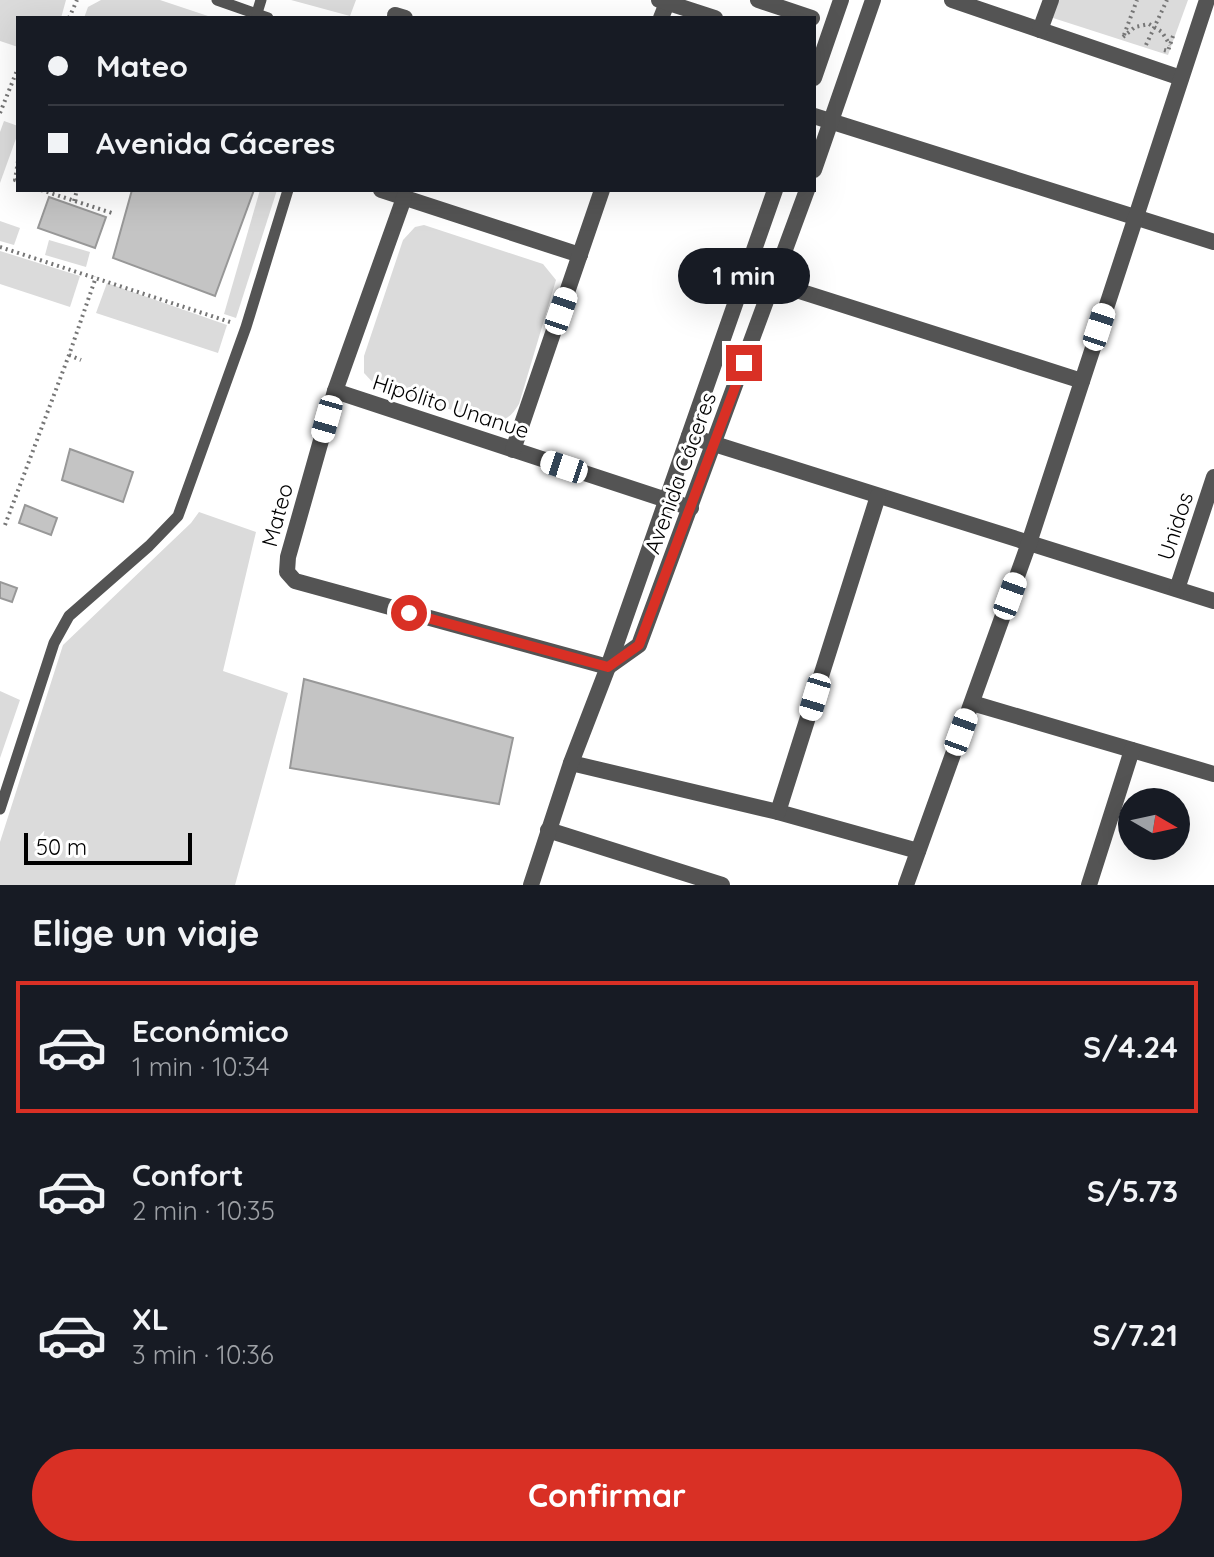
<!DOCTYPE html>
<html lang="es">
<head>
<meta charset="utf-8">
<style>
  :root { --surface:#171b24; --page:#20242c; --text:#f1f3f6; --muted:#9ea1a6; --line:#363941; --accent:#d93025 }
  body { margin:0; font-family:Quicksand,sans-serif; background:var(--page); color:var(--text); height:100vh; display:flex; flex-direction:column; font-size:30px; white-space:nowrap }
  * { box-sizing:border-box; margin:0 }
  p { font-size:26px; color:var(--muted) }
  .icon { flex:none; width:44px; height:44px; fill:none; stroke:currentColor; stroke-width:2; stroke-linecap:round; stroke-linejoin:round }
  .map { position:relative; height:885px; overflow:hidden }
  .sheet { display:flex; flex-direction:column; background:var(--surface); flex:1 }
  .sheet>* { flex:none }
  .banner { position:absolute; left:16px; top:16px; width:800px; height:176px; border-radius:0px; box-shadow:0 8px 32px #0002; display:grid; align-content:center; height:176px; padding:0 32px; background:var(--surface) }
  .needle { width:52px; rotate:99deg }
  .buttons { position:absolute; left:1118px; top:788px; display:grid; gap:16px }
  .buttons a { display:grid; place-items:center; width:72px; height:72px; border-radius:50%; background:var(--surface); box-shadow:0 8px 32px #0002; font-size:40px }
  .scale { position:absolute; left:24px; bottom:20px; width:168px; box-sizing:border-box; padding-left:8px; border:4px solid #000; border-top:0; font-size:22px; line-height:28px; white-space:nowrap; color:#000; -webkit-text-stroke:6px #fff; paint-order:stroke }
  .end { position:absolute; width:36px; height:36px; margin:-18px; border:10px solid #d93025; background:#fff; box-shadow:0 0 0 4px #fff }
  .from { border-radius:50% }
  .bubble { position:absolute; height:56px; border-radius:28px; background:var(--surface); box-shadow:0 8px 32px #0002; font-size:26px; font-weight:800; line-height:56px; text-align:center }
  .car { position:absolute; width:24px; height:48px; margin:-24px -12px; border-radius:10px; box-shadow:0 0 6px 2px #0007; background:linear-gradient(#fff 24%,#345 0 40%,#fff 0 76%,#345 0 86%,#fff 0) }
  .banner b { display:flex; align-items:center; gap:28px; height:76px; font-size:30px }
  .banner b+b { border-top:2px solid var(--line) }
  .banner i { width:20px; height:20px; background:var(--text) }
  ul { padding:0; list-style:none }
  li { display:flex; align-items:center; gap:24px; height:132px; margin:0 16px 12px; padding:0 16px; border:4px solid transparent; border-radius:0px }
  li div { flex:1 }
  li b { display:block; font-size:30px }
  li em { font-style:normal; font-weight:800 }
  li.current { border-color:var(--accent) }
  li>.icon { width:72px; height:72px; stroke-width:1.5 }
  h2 { padding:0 32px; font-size:36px; line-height:96px }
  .action { display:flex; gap:16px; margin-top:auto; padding:16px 32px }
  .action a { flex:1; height:92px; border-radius:48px; background:var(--accent); color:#fff; font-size:32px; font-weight:800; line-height:92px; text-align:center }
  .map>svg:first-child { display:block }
  .green { fill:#dbdbdb }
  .building { fill:#c4c4c4; stroke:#989898; stroke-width:2 }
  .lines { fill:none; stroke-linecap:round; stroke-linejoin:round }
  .path { stroke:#767676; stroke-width:4; stroke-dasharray:2 4; stroke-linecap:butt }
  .service { stroke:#545454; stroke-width:11 }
  .minor { stroke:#545454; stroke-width:16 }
  .tertiary { stroke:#545454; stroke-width:16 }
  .route { stroke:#d93025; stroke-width:10 }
  .labels { text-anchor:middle; stroke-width:6; stroke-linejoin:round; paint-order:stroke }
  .street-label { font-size:22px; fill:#000; stroke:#fff }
</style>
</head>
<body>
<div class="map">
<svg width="1214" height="885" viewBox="0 0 1214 885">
  <rect width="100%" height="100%" fill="#fff"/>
  <g class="green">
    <path d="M0 0H66L61 18H18V47L0 41Z"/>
    <path d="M101 0H160L214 18H84L88 7Z"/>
    <path d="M291 0H356L350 16Z"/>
    <path d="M1056 0H1188L1168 55 1050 17Z"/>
    <path d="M4 121 18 126V133L0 183V132Z"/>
    <path d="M260 190H277L236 318 224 314Z"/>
    <path d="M0 221 20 228 14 245 0 241Z"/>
    <path d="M424 225 543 264 556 280 519 404C511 417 504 423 488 421L377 387 364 373V356L403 240 415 227Z"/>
    <path d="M49 240 90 252 86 267 45 255Z"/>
    <path d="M0 251 80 276 70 307 0 284Z"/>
    <path d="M107 283 227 325 218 353 96 313Z"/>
    <path d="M199 512 256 532 223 671 288 693 235 885H0V842L63 645 191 523Z"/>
    <path d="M0 691 20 700 0 758Z"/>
  </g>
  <g class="building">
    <path d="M132 190H254L215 296 113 258Z"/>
    <path d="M49 197 106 217 95 248 38 228Z"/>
    <path d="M70 449 133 472 123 502 62 480Z"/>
    <path d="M25 505 57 518 51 535 19 523Z"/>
    <path d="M0 582 17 588 12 602 0 598Z"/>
    <path d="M304 679 513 738 499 804 290 768Z"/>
  </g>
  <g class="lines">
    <g class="path">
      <path d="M69 18 77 0"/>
      <path d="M1124 35 1137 0"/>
      <path d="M1123 37 1135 27 1149 24 1162 32 1170 45"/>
      <path d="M1146 45 1167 0"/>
      <path d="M1164 50 1168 51 1173 36"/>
      <path d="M0 113 18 68"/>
      <path d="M18 161 15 180 18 181"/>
      <path d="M41 190 115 214"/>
      <path d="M74 201 77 190"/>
      <path d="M0 247 230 322"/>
      <path d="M69 355 81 360"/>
      <path d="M5 525 69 355 96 277"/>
    </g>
    <g class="service">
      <path d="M217 0 268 18"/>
      <path d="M257 13 261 0"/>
      <path d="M0 809 54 643 69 616 149 546 178 516 246 327 288 190"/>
    </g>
    <g class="minor">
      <path d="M952 0 1181 78"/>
      <path d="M395 15 405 18"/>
      <path d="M661 18 667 3"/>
      <path d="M1040 30 1051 0"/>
      <path d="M814 116 1214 242"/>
      <path d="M381 190 580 255"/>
      <path d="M404 198 335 391 288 557 287 572 295 581 608 667"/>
      <path d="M774 283 1082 381"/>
      <path d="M335 391 691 508"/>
      <path d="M689 436 1214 601"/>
      <path d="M513 450 602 190"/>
      <path d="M1177 589 1214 477"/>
      <path d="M972 703 1214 774"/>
      <path d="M571 763 778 812 918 851"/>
      <path d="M778 812 878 496"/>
      <path d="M548 830 722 885"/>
      <path d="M906 885 1029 543 1207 0"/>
      <path d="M1089 885 1132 750"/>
    </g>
    <g class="tertiary">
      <path d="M659 0 715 18"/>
      <path d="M758 0 812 18"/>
      <path d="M814 78 841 0"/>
      <path d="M814 170 873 0"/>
      <path d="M608 667 639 645 807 190"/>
      <path d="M531 885 571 763 608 667 775 190"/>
    </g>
  </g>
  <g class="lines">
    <path class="route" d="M409 613 608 667 639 645 744 363"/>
  </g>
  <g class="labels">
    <g class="street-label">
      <text transform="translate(451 406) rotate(18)" y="8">Hipólito Unanue</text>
      <text transform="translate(680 473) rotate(-70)" y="8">Avenida Cáceres</text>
      <text transform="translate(277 515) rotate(-75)" y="8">Mateo</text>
      <text transform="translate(1175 526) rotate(-72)" y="8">Unidos</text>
    </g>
  </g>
</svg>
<div class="buttons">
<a><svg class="needle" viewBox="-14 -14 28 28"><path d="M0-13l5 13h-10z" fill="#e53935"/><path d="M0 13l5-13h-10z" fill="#9ea1a6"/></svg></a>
</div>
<div class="scale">50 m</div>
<i class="end from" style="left:409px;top:613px"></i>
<i class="end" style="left:744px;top:363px"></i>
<div class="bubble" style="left:678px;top:248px;width:132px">1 min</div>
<i class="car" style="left:561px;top:311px;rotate:19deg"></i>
<i class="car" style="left:1099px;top:327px;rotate:18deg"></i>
<i class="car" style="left:327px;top:419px;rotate:196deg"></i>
<i class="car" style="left:564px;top:467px;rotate:288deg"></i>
<i class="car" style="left:1010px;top:596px;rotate:20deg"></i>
<i class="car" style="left:815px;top:697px;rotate:197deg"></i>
<i class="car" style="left:961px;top:732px;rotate:20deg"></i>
<div class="banner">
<b><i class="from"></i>Mateo</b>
<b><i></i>Avenida Cáceres</b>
</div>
</div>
<section class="sheet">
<h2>Elige un viaje</h2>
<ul>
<li class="current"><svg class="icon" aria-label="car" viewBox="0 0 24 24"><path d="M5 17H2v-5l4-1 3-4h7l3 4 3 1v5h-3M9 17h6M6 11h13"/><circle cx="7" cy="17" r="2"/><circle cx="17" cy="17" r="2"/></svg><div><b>Económico</b><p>1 min · 10:34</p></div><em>S/4.24</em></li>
<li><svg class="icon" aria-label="car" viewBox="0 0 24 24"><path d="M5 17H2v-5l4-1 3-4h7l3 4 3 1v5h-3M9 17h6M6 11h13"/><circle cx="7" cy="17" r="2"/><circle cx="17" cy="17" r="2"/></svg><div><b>Confort</b><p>2 min · 10:35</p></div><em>S/5.73</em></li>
<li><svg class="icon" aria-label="car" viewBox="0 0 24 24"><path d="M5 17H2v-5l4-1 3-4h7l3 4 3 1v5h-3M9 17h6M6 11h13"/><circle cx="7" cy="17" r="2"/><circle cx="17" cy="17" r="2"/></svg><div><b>XL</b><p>3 min · 10:36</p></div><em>S/7.21</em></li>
</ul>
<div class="action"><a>Confirmar</a></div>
</section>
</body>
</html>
